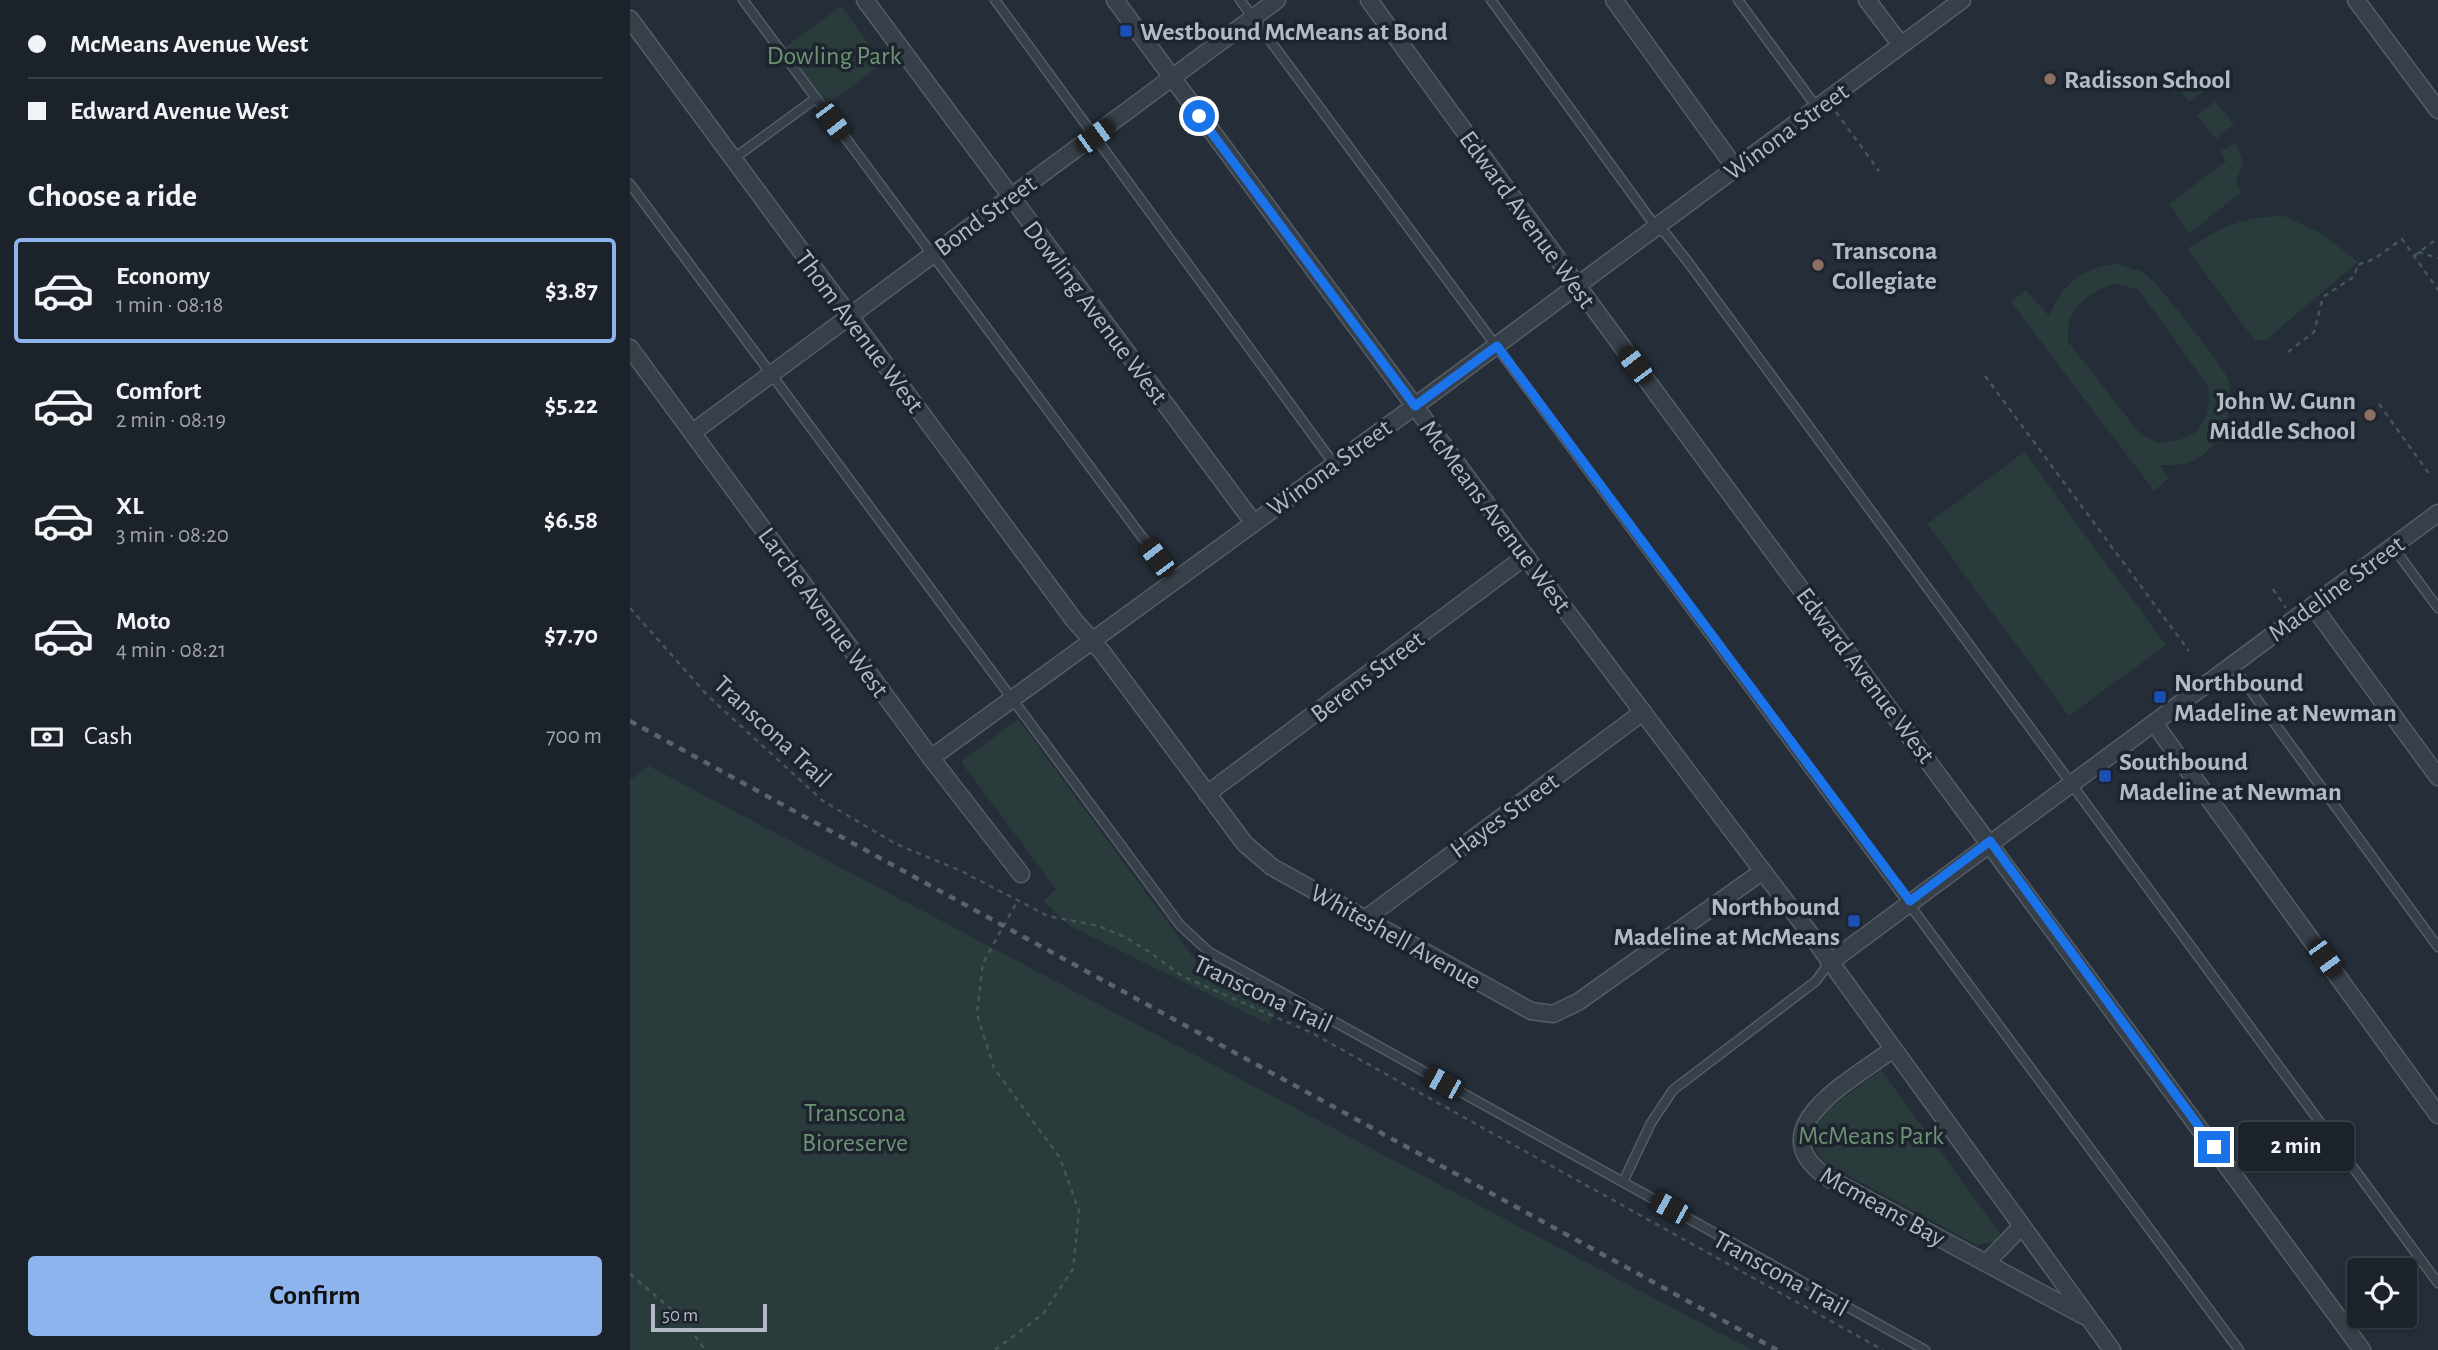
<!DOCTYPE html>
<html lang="en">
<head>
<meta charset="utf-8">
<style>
  :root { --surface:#1b222a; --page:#242a32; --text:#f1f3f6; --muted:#a0a4a8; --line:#393f47; --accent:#8eb4ee }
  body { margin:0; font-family:"Alegreya Sans",sans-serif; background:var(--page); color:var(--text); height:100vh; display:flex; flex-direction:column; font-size:26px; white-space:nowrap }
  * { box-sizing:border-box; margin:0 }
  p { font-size:23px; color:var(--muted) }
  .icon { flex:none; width:38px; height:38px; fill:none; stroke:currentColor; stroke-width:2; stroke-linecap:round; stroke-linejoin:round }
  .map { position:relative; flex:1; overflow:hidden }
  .side { display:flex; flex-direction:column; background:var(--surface); width:630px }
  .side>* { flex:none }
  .top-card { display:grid; align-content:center; height:154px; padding:0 28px; background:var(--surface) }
  .tools { position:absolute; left:1717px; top:1258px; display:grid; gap:14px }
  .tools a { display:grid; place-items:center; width:70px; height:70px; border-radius:7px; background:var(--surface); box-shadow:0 2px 5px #0004,0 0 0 2px var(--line); font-size:35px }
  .scale { position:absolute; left:21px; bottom:18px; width:116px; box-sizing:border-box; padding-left:7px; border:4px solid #b2bac5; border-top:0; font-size:19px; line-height:24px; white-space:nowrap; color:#b2bac5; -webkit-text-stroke:5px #1d242d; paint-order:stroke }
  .end { position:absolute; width:32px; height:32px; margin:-16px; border:9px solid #1a73e8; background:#fff; box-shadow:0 0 0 4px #fff }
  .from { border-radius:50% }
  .bubble { position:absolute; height:49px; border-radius:7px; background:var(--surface); box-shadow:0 2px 5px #0004,0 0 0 2px var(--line); font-size:23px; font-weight:700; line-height:49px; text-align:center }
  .car { position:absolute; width:21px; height:42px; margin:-21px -10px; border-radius:9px; box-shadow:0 0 5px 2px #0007; background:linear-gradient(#222 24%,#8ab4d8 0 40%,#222 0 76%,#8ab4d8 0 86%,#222 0) }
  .top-card b { display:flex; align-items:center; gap:24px; height:66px; font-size:26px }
  .top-card b+b { border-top:2px solid var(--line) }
  .top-card i { width:18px; height:18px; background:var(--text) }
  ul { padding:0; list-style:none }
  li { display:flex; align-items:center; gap:21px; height:105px; margin:0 14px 10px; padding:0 14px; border:4px solid transparent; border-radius:7px }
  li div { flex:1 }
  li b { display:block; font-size:26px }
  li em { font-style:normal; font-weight:700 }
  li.selected { border-color:var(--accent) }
  li>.icon { width:63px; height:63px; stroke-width:1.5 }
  h2 { padding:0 28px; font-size:32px; line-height:84px }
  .pay { display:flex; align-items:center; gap:18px; height:77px; padding:0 28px; font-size:26px }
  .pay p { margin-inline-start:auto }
  .cta { display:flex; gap:14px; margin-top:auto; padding:14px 28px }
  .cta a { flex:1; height:80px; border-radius:7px; background:var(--accent); color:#111; font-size:28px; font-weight:700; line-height:80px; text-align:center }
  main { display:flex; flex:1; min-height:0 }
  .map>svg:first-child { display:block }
  .green { fill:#293b3b; fill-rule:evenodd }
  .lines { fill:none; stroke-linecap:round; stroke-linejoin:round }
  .service-casing { stroke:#555d67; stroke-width:11 }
  .minor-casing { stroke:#555d67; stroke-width:19 }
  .path { stroke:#455659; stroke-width:2.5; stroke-dasharray:5 5; stroke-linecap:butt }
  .service { stroke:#373f49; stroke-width:8 }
  .minor { stroke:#373f49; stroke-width:16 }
  .rail { stroke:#5a636f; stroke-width:4.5; stroke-dasharray:7 7; stroke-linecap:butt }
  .route { stroke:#1a73e8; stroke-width:9 }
  .transit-dot { fill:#1a4fb4; stroke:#1d242d; stroke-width:2.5 }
  .education-dot { fill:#8d6e63; stroke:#1d242d; stroke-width:2.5 }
  .labels { text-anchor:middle; stroke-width:7; stroke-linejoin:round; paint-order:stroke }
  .poi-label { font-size:26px; font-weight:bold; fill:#b2bac5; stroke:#1d242d; text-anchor:start }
  .park-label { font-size:26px; fill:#6c9374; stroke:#1d242d }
  .street-label { font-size:26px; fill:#b2bac5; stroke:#1d242d }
</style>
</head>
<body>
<main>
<section class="side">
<div class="top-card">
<b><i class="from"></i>McMeans Avenue West</b>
<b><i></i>Edward Avenue West</b>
</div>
<h2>Choose a ride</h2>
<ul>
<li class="selected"><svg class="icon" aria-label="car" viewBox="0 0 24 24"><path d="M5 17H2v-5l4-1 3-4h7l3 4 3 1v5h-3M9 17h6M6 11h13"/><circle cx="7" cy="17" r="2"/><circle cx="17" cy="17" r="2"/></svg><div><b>Economy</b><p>1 min · 08:18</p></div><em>$3.87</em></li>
<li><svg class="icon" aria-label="car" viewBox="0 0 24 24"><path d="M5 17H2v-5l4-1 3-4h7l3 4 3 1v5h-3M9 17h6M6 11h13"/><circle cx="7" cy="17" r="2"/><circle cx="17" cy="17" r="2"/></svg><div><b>Comfort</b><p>2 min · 08:19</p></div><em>$5.22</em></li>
<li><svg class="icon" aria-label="car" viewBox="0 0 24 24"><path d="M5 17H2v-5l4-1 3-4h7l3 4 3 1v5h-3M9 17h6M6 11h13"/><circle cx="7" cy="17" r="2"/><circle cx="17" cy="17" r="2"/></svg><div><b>XL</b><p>3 min · 08:20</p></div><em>$6.58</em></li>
<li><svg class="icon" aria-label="car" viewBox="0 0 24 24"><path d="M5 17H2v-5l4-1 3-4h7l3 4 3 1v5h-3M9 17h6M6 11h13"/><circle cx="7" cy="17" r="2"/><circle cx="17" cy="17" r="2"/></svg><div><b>Moto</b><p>4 min · 08:21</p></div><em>$7.70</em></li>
</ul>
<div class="pay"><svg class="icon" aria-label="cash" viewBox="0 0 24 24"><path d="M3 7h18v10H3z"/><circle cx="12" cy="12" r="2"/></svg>Cash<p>700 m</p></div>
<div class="cta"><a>Confirm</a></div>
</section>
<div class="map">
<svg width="1808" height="1350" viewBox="0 0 1808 1350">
  <rect width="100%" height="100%" fill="#242d38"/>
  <g class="green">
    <path d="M211 6 253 63 197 105 155 47Z"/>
    <path d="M1559 70 1574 91 1559 102 1544 83Z"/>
    <path d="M1585 101 1604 124 1586 139 1567 115Z"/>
    <path d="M1605 142 1613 162 1606 183 1612 192 1559 233 1539 204 1596 161 1590 152Z"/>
    <path d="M1654 216 1689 232 1728 262 1636 340 1625 341 1557 249C1592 226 1612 217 1654 216Z"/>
    <path d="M1487 264 1513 272 1524 282C1538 298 1590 361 1597 377 1608 409 1589 453 1557 463 1548 466 1539 465 1530 465L1539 478 1524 491 1381 302 1396 290 1419 316C1432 285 1451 267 1487 264ZM1485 284 1508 289 1578 386 1579 401 1577 415 1566 432 1552 439 1529 443 1511 435 1439 343C1432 312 1458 291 1485 284Z"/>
    <path d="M1394 452 1536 645 1439 716 1297 524Z"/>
    <path d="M388 719 567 962 648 1008 639 1024 440 926 413 901 426 889 331 762Z"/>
    <path d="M19 766 1122 1350H0V780Z"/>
    <path d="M1251 1070 1370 1233 1364 1242 1347 1245 1197 1164C1183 1149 1177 1135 1188 1117Z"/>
  </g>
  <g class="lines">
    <g class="service-casing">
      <g id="service">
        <path d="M113 0 544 580"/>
        <path d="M365 0 704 464"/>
        <path d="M610 0 1609 1350"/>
        <path d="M861 0 1026 227 1036 234 1058 262 1808 1283"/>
        <path d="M1108 0 1188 109"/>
        <path d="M103 159 185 99"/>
        <path d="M0 184 550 925 579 952 1295 1350"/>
        <path d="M1763 547 1808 608"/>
        <path d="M1602 665 1808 947"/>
        <path d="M993 1182 1021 1123 1043 1090 1186 981 1199 963"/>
      </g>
    </g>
    <g class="minor-casing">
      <g id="minor">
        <path d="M235 0 623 522"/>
        <path d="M485 0 910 576 1178 931 1482 1350"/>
        <path d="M739 0C1066 452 1402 899 1732 1350"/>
        <path d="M984 0 1106 169"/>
        <path d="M1237 0 1271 45"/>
        <path d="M1726 0 1808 110"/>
        <path d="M0 19 444 620 472 652 615 844 642 867 901 1011 923 1014 948 1002 1133 871"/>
        <path d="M0 348 301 758 391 874"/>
        <path d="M63 432 647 0"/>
        <path d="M1683 606 1808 777"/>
        <path d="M1524 723 1808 1115"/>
        <path d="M301 758 785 406 1332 0"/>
        <path d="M577 794 896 556"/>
        <path d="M735 919 1013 712"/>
        <path d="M1199 963 1808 513"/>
        <path d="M1263 1049C1224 1079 1123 1130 1200 1179L1454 1316"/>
        <path d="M1356 1263 1391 1227"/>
      </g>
    </g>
    <g class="path">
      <path d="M1206 112 1249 171"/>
      <path d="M1788 252 1808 258"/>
      <path d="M1784 256 1808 238"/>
      <path d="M1658 352 1684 332 1693 297 1725 276 1727 265 1744 259 1772 239 1808 290"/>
      <path d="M1355 376 1559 651"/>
      <path d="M1749 404 1800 475"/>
      <path d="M1643 589 1656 608"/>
      <path d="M0 608 78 696 193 801 266 844 331 871 418 916 469 926 493 936 518 951 552 976 682 1033 1253 1350"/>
      <path d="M0 1274 54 1320 75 1350"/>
      <path d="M365 1350 413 1314 443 1269 449 1211 430 1158 364 1068 347 1014 353 963 388 900"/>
    </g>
    <use href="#service" class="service"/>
    <use href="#minor" class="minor"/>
    <path class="rail" d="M0 721 1147 1350"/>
  </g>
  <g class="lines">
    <path class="route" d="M569 116 785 406 867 346 1280 901 1360 841 1584 1147"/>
  </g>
  <g class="transit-dot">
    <rect x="489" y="24" width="14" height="14" rx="3.5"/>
    <rect x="1523" y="690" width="14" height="14" rx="3.5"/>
    <rect x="1468" y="769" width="14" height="14" rx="3.5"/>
    <rect x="1217" y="914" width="14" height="14" rx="3.5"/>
  </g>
  <g class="education-dot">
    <circle cx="1420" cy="79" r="7"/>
    <circle cx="1188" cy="265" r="7"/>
    <circle cx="1740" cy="415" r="7"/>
  </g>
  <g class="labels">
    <g class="poi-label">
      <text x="510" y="40">Westbound McMeans at Bond</text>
      <text x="1434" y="88">Radisson School</text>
      <text x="1202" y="259">Transcona<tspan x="1202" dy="30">Collegiate</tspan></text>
      <text x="1726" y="409" text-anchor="end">John W. Gunn<tspan x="1726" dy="30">Middle School</tspan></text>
      <text x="1544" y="691">Northbound<tspan x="1544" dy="30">Madeline at Newman</tspan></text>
      <text x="1489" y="770">Southbound<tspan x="1489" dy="30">Madeline at Newman</tspan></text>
      <text x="1210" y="915" text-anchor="end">Northbound<tspan x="1210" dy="30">Madeline at McMeans</tspan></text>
    </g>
    <g class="park-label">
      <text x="204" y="64">Dowling Park</text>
      <text x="225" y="1121">Transcona<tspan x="225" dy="30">Bioreserve</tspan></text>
      <text x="1241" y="1144">McMeans Park</text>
    </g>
    <g class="street-label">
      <text transform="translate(1156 131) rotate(-36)" y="9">Winona Street</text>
      <text transform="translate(355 215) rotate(-36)" y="9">Bond Street</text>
      <text transform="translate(898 219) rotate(54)" y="9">Edward Avenue West</text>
      <text transform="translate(466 312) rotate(53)" y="9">Dowling Avenue West</text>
      <text transform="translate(230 331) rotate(53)" y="9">Thom Avenue West</text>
      <text transform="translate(699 467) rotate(-36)" y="9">Winona Street</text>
      <text transform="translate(866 516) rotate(53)" y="9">McMeans Avenue West</text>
      <text transform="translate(1706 588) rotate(-36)" y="9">Madeline Street</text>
      <text transform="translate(194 612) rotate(54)" y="9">Larche Avenue West</text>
      <text transform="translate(1236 675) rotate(53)" y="9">Edward Avenue West</text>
      <text transform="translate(737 676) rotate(-37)" y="9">Berens Street</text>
      <text transform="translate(143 731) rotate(43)" y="9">Transcona Trail</text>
      <text transform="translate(874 815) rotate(-36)" y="9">Hayes Street</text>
      <text transform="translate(766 936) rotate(29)" y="9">Whiteshell Avenue</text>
      <text transform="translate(633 993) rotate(25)" y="9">Transcona Trail</text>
      <text transform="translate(1253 1206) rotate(29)" y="9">Mcmeans Bay</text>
      <text transform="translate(1151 1273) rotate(29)" y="9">Transcona Trail</text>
    </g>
  </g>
</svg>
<div class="tools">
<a><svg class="icon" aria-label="locate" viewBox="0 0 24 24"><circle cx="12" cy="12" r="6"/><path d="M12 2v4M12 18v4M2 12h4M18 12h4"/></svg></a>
</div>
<div class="scale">50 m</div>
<i class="end from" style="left:569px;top:116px"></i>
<i class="end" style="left:1584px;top:1147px"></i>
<div class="bubble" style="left:1608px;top:1122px;width:116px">2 min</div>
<i class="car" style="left:202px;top:121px;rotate:143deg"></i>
<i class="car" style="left:465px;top:136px;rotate:54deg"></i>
<i class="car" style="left:1005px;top:365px;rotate:323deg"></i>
<i class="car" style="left:527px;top:558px;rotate:323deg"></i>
<i class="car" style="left:1695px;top:958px;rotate:144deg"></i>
<i class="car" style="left:813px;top:1083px;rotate:299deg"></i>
<i class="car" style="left:1040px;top:1208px;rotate:299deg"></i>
</div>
</main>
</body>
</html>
